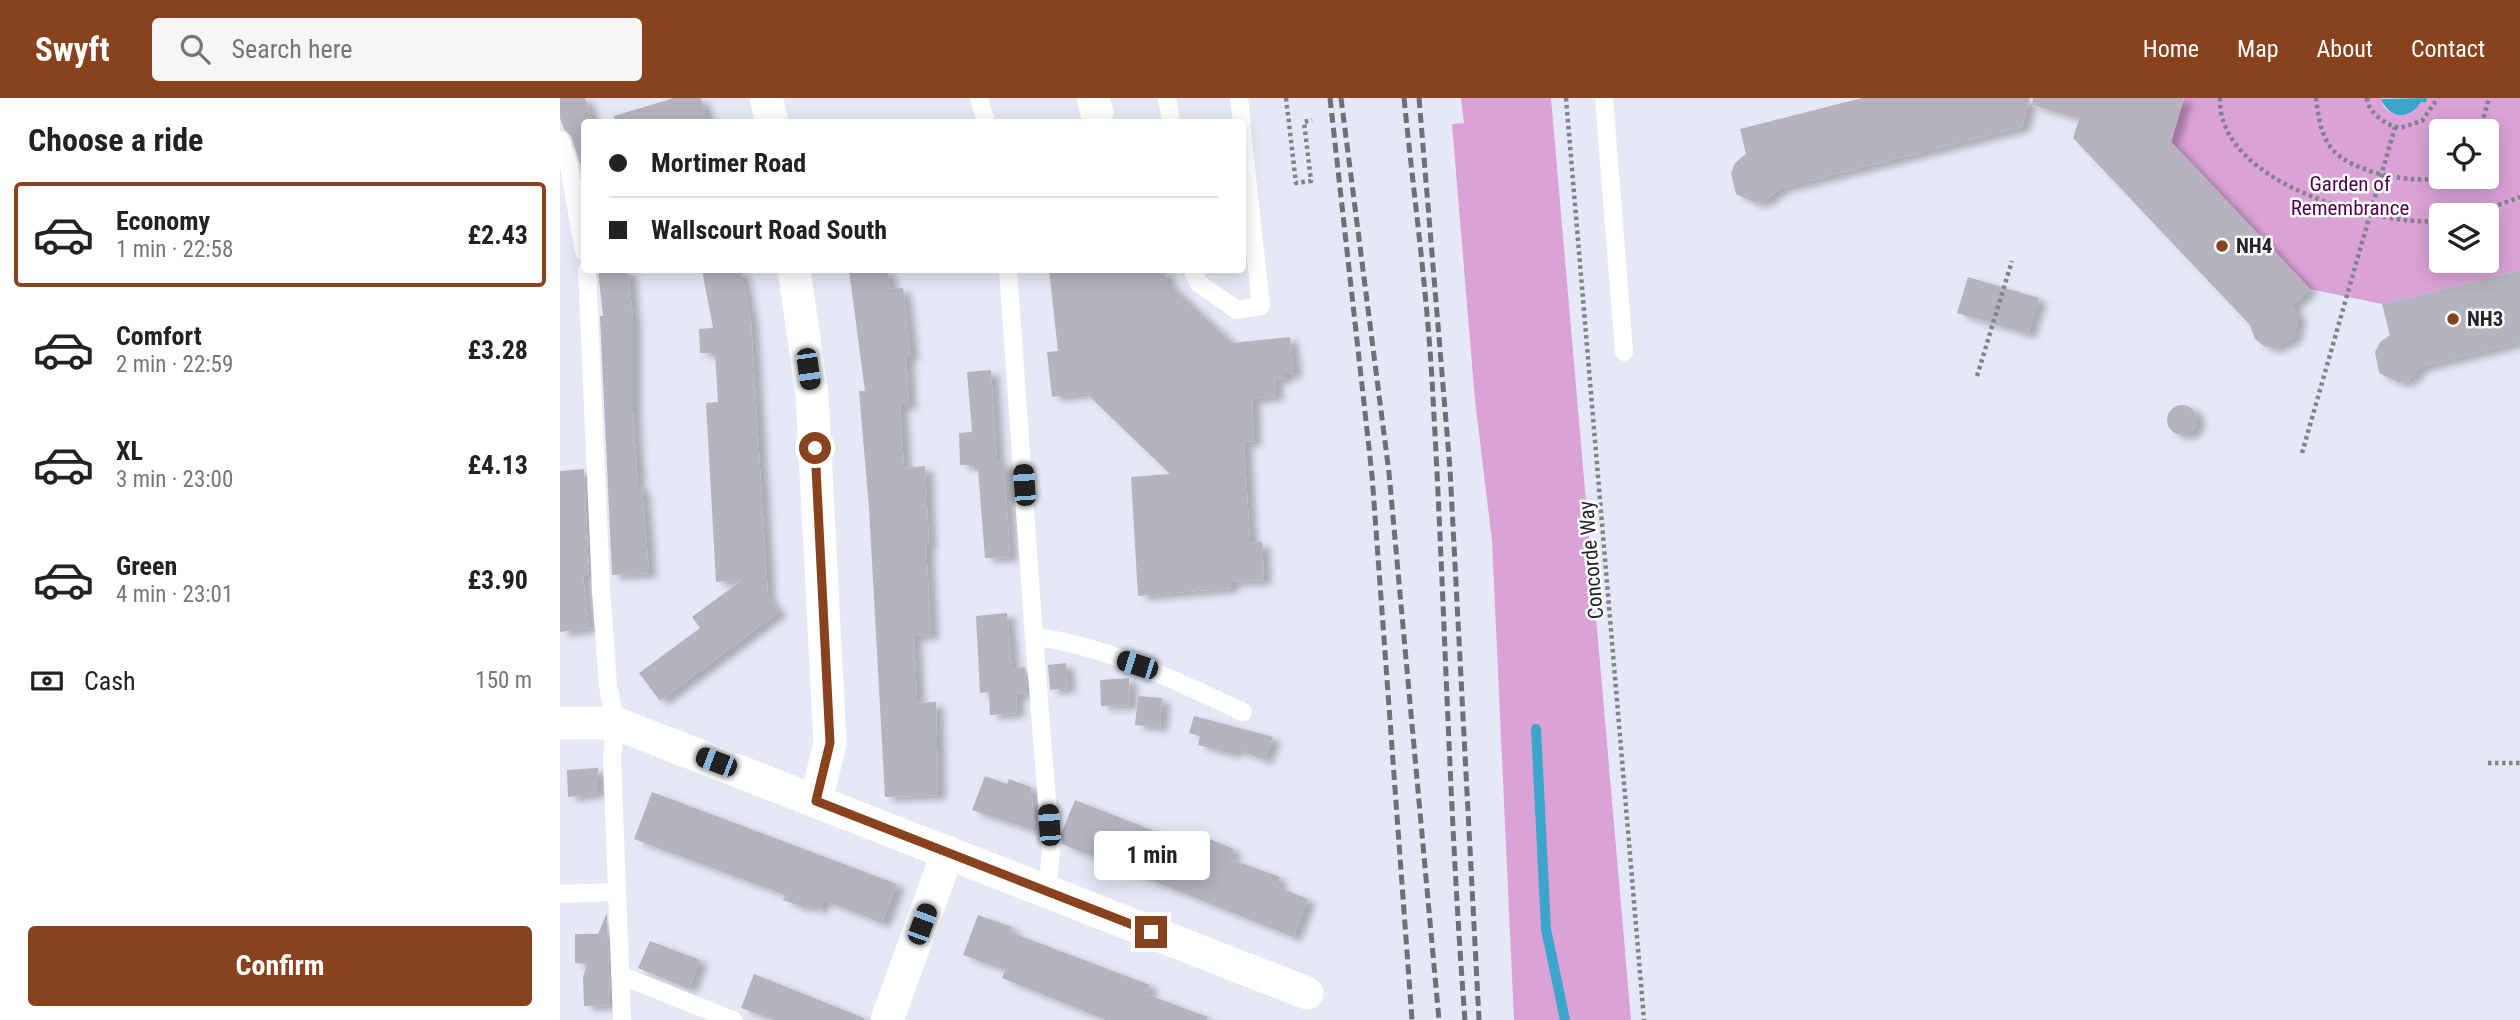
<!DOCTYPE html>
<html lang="en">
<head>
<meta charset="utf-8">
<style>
  :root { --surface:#fff; --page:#f6f6f6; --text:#222; --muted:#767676; --line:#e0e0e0; --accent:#89421e }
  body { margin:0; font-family:"Roboto Condensed",sans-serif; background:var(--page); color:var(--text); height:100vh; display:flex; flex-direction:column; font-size:26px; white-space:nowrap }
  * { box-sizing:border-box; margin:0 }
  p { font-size:23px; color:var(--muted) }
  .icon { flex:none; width:38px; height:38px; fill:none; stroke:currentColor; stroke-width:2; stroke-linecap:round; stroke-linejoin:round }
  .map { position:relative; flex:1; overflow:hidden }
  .details { display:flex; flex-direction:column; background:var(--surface); width:560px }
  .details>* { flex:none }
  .guide { position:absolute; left:21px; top:21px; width:665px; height:154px; border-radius:7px; box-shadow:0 4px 18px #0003; display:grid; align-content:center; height:154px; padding:0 28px; background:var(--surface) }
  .controls { position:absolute; left:1869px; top:21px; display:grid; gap:14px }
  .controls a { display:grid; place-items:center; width:70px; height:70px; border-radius:7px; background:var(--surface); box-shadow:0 4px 18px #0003; font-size:35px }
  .end { position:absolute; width:32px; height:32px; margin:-16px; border:9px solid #89421e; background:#fff; box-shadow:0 0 0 4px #fff }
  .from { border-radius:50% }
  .bubble { position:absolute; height:49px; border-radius:7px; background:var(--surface); box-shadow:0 4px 18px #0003; font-size:23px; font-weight:700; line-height:49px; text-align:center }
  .car { position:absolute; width:21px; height:42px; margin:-21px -10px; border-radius:9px; box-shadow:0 0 5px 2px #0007; background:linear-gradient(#222 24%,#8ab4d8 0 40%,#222 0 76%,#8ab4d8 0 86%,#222 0) }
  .guide b { display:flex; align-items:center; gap:24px; height:66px; font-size:26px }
  .guide b+b { border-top:2px solid var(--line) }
  .guide i { width:18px; height:18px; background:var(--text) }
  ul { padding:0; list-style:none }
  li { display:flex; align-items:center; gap:21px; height:105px; margin:0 14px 10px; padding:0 14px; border:4px solid transparent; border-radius:7px }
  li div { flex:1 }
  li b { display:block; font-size:26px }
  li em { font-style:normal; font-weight:700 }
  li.selected { border-color:var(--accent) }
  li>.icon { width:63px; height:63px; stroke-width:1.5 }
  h2 { padding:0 28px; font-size:32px; line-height:84px }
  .pay { display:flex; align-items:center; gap:18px; height:77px; padding:0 28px; font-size:26px }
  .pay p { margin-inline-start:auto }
  .button { display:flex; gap:14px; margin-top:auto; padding:14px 28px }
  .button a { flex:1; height:80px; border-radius:7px; background:var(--accent); color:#fff; font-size:28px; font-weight:700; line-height:80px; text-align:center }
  header { display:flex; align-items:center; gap:42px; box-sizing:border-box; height:98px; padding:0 35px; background:var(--accent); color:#fff }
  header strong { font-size:33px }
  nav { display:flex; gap:38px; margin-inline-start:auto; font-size:24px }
  .search { width:490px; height:63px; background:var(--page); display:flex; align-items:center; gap:18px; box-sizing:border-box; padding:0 24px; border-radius:7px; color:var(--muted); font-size:26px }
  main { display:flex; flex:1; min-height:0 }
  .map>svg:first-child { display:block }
  .green { fill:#dba2d8; fill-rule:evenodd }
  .water { fill:#3ca5cb }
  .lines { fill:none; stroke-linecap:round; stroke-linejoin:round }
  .stream { stroke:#3ca5cb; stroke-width:10 }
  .building { fill:#b7b2bf; filter:url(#shadow) }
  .path { stroke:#81838c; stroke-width:4.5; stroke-dasharray:3.5 3.5; stroke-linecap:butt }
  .lane { stroke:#fff; stroke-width:18 }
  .street { stroke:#fff; stroke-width:33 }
  .rail { stroke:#6e6f78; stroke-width:5; stroke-dasharray:10 5; stroke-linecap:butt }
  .route { stroke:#89421e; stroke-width:9 }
  .poi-dot { fill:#89421e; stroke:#fff; stroke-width:2.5 }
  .labels { text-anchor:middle; stroke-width:5; stroke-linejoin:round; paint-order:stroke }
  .park-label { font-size:21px; fill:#50004f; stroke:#fff }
  .poi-label { font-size:21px; font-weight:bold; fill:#24252a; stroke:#fff; text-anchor:start }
  .street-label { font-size:21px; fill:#24252a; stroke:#fff }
</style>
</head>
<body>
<header>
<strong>Swyft</strong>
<div class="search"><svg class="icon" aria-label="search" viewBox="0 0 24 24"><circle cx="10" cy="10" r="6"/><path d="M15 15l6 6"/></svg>Search here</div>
<nav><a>Home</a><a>Map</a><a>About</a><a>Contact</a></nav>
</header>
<main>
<section class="details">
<h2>Choose a ride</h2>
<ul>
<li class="selected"><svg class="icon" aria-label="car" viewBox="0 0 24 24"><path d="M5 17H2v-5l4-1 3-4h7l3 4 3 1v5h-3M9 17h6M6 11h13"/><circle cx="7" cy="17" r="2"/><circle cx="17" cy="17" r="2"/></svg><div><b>Economy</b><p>1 min · 22:58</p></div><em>£2.43</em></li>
<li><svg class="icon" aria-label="car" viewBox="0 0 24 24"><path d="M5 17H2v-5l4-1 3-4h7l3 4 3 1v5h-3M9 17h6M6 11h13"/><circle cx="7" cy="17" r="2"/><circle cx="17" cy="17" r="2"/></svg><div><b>Comfort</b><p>2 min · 22:59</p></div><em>£3.28</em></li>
<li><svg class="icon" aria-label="car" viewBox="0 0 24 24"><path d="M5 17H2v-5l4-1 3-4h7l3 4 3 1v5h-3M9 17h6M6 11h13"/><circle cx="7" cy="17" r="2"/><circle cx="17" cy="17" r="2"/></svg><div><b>XL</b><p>3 min · 23:00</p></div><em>£4.13</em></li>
<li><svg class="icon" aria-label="car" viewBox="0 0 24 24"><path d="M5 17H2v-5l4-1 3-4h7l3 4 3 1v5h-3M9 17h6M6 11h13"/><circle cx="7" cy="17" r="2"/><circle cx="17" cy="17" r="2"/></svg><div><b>Green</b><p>4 min · 23:01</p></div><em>£3.90</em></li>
</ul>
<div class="pay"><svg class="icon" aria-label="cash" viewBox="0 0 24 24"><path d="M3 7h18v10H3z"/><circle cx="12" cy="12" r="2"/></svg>Cash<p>150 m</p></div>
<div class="button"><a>Confirm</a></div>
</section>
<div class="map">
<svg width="1960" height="922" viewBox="0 0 1960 922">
  <defs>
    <filter id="shadow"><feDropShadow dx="8" dy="4.5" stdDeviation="3.5" flood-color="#0004"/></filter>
  </defs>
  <rect width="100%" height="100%" fill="#e6e8f6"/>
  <g class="green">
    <path d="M901 0H991L1071 922H954L932 443 915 302 892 26 904 25Z"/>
    <path d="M1624 0H1821L1824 9C1838 22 1852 19 1861 4L1866 5 1867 0H1960V172L1822 206 1750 191 1611 44ZM1881 33H1927V79H1881ZM1881 117H1927V163H1881Z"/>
  </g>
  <path class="water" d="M1867 0 1866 5 1861 4C1850 23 1829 21 1821 1Z"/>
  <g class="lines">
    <path class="stream" d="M976 631 986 831 1005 922"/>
  </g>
  <g class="building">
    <path d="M0 0H25L33 24H24V79L11 38 4 31 0 20Z"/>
    <path d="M114 0H141L148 24H55L54 18Z"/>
    <path d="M1302 0H1470L1462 29 1221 90 1206 102 1196 105 1176 96 1171 75 1175 65 1186 56 1180 31Z"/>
    <path d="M1473 0H1624L1611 44 1750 191 1732 208 1738 219 1734 240 1714 250 1704 248 1695 241 1690 227 1513 40 1519 21 1472 7Z"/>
    <path d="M38 172H68L73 222V313L78 390 82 389 89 475 52 477 40 218H43Z"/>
    <path d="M142 172H181L191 224 208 499 219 514 100 603 79 575 140 530 132 519 182 482 156 484 146 305 158 304 155 255H140L139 231 153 230Z"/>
    <path d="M289 172H327L330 191 343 190 351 258 346 259 349 307H340L344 370 365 368 369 447H366L371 537 354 538 357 605 376 604 378 697 325 699 309 410 299 293H305Z"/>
    <path d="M489 172H605L607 184 672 245 730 239 734 275 725 276V280L715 281 716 298 692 301 694 343 684 344 690 445 702 444 704 482 670 484 671 490 578 498 571 379 610 376 526 295 492 299 487 254 498 253Z"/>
    <path d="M1960 172V244L1860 269 1849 282 1838 284 1819 275 1815 254 1820 244 1830 237 1822 206Z"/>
    <path d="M1408 179 1479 200 1468 236 1397 215Z"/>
    <path d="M431 272 437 365 444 364 450 459 425 460 418 372H415V367H400L399 335 412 334 407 274Z"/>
    <circle cx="1622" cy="322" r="15"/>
    <path d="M24 371 29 478H23L29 530 0 534V373Z"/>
    <path d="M447 515 452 571 465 569 467 595 456 596 457 615 430 617 429 594 420 595 416 518Z"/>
    <path d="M506 565 508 590 490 592 488 567Z"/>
    <path d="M569 580 570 607 541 608 540 582Z"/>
    <path d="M578 598 602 600 600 629 575 627Z"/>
    <path d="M634 618 713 639 705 662 675 651 674 656 638 647 640 638 629 635Z"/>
    <path d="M38 670V695L8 699 7 672Z"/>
    <path d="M425 678 447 686 449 681 471 689 475 733 412 712Z"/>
    <path d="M92 694 337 786 322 825 263 802 259 812 247 807 246 810 223 802 225 797 74 741Z"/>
    <path d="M515 702 643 752 647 740 674 751 670 761 720 779 717 789 748 801 733 839 502 746 501 736Z"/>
    <path d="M47 815 50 907 24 908 23 879 27 866 15 865V836H38Z"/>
    <path d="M418 817 452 829 450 834 590 887 586 896 648 919 647 922H546L442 880 445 872 403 857Z"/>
    <path d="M90 843 140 862 129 891 78 870Z"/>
    <path d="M194 876 304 920V922H214L181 910Z"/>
  </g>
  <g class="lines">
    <g class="path">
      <path d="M726 0 736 85 751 83 744 24 752 22"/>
      <path d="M1006 0 1084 922"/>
      <path d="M1660 0C1657 85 1814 128 1881 123"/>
      <path d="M1756 0C1758 17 1761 39 1773 52 1791 74 1854 87 1881 79"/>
      <path d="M1807 0C1807 14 1827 28 1840 30L1862 23 1878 0"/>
      <path d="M1920 33 1929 0"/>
      <path d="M1912 117 1960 99"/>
      <path d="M1417 278 1452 163"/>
      <path d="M1742 355 1835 29"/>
      <path d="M1928 665H1960"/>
    </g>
    <g class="lane">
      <path d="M419 0 426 24"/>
      <path d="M607 0 611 24"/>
      <path d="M679 0 682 24"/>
      <path d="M1044 0 1064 254"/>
      <path d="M0 42 9 68 24 154"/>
      <path d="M27 172 41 492 48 588 55 625 52 661 62 922"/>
      <path d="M448 172 474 539"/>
      <path d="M633 172 638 185 677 212 701 208 682 33"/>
      <path d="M487 793 491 754 474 539C547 547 617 584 683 614"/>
      <path d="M0 796 57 794"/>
      <path d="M60 877 173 922"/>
    </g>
    <g class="street">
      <path d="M206 0 212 24"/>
      <path d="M533 0 537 15"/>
      <path d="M234 172 252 296 270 645 256 703"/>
      <path d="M0 625H55L747 895"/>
      <path d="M327 922 388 754"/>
    </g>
    <g class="rail">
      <path d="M770 0 812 377 852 922"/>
      <path d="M781 0 829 375 879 922"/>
      <path d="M844 0C854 100 868 199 873 300 885 507 889 715 905 922"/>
      <path d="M859 0 890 371 919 922"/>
    </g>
  </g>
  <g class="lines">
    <path class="route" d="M255 350 270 645 256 703 591 834"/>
  </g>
  <g class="poi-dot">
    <circle cx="1662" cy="148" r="7"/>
    <circle cx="1893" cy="221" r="7"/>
  </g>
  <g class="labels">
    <g class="park-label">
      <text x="1790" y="93">Garden of<tspan x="1790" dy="24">Remembrance</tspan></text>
    </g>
    <g class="poi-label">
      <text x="1676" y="155">NH4</text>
      <text x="1907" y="228">NH3</text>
    </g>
    <g class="street-label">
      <text transform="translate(1031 462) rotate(-95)" y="7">Concorde Way</text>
    </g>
  </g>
</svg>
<div class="controls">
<a><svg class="icon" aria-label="locate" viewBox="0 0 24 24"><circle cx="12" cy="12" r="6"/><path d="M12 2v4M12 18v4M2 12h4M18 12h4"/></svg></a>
<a><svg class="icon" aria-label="layers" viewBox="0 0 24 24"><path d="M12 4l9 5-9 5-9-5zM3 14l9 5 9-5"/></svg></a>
</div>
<i class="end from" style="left:255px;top:350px"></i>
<i class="end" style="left:591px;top:834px"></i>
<div class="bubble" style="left:534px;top:733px;width:116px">1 min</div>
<i class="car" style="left:248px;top:271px;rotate:172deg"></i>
<i class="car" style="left:464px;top:387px;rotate:356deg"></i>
<i class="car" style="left:577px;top:567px;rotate:288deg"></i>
<i class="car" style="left:156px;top:664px;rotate:291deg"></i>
<i class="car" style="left:489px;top:727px;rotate:356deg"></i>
<i class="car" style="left:362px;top:826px;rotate:20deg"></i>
<div class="guide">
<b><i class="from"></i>Mortimer Road</b>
<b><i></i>Wallscourt Road South</b>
</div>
</div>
</main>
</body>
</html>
